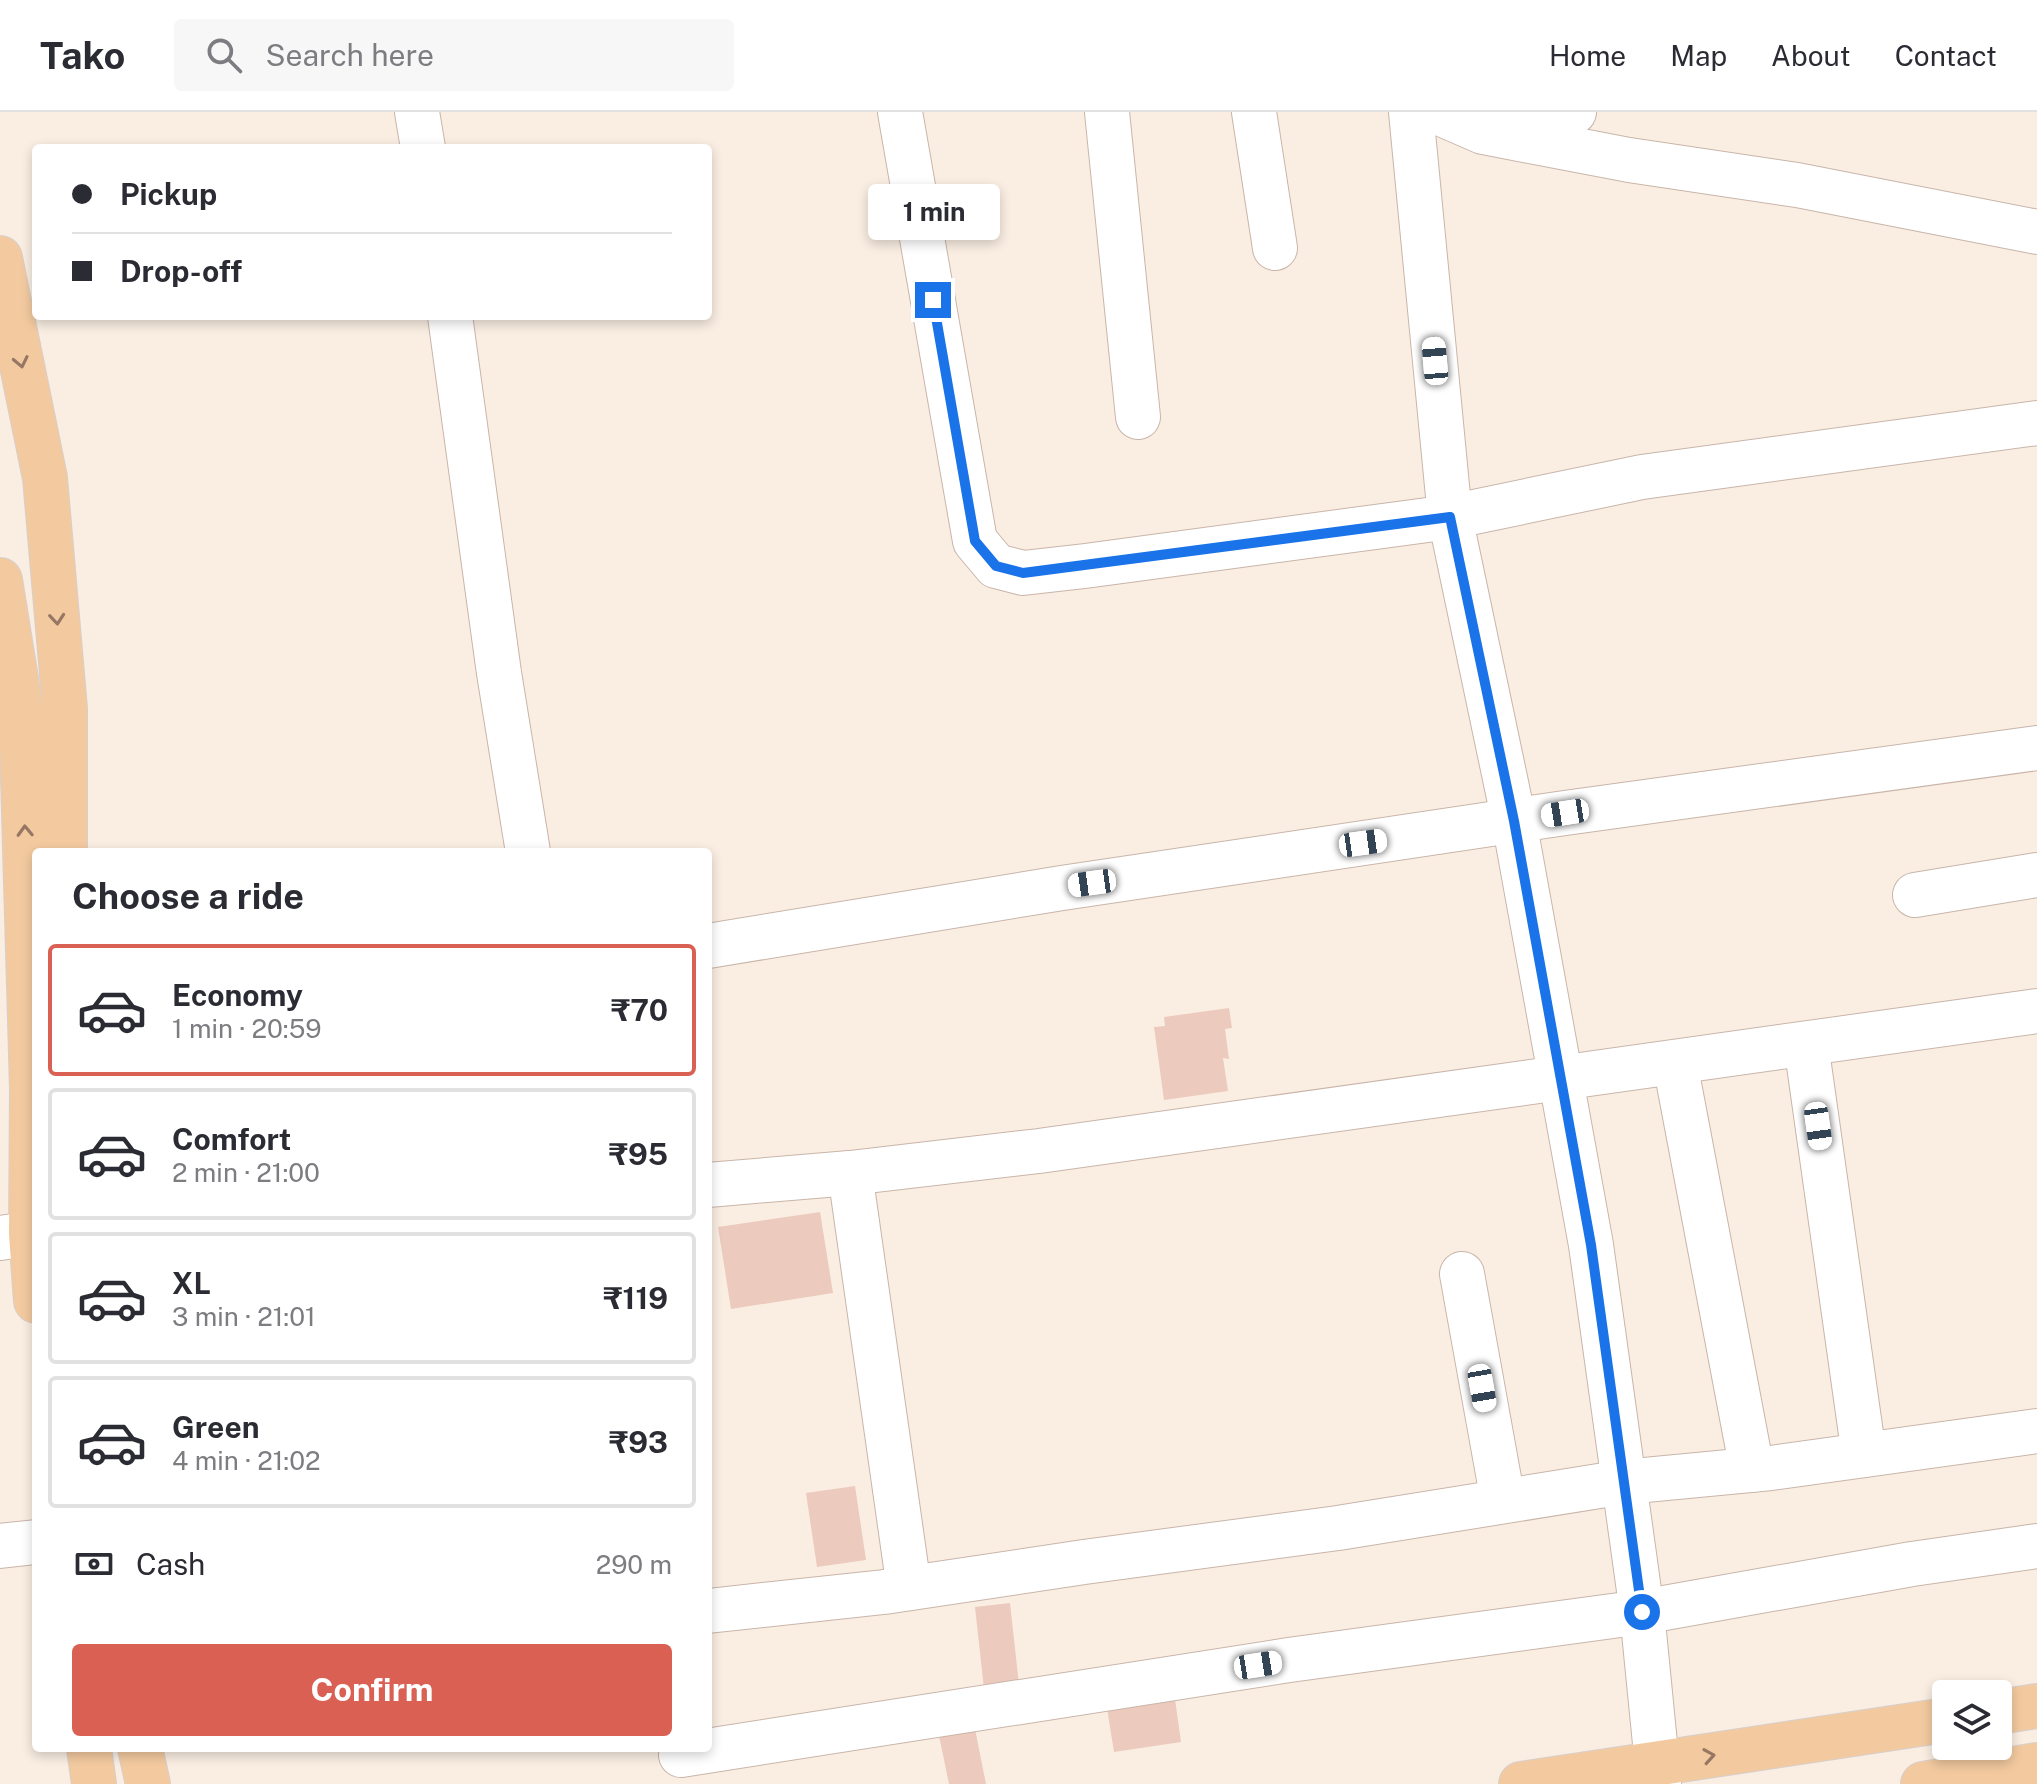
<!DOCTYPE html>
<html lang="en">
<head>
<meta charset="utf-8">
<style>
  :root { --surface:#fff; --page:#f7f7f7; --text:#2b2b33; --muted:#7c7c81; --line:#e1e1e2; --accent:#d96052 }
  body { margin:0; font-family:"Public Sans",sans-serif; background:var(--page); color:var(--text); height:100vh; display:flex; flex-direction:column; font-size:30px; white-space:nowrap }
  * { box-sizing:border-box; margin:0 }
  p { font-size:26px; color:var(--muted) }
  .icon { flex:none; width:44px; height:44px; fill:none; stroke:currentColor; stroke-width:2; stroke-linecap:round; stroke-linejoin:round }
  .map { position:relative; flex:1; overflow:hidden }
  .side { position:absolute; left:32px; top:736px; width:680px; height:904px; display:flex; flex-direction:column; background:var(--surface); border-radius:8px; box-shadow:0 4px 12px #0003 }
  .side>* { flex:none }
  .banner { position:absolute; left:32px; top:32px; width:680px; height:176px; border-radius:8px; box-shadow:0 4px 12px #0003; display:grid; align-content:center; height:176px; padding:0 40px; background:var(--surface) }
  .controls { position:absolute; left:1932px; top:1568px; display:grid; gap:16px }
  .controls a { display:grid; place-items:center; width:80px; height:80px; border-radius:8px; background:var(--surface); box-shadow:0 4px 12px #0003; font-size:40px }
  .end { position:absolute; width:36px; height:36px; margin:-18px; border:10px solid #1a73e8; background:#fff; box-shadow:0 0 0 4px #fff }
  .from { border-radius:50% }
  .bubble { position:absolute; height:56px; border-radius:8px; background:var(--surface); box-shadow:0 4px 12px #0003; font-size:26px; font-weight:700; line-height:56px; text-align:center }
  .car { position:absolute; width:24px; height:48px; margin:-24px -12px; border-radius:10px; box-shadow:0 0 6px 2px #0007; background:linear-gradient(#fff 24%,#345 0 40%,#fff 0 76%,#345 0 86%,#fff 0) }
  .banner b { display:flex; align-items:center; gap:28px; height:76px; font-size:30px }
  .banner b+b { border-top:2px solid var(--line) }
  .banner i { width:20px; height:20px; background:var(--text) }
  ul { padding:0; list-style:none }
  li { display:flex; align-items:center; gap:24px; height:132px; margin:0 16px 12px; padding:0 24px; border:4px solid var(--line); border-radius:8px }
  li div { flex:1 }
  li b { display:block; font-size:30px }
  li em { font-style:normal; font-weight:700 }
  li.on { border-color:var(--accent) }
  li>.icon { width:72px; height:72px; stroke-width:1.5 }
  h2 { padding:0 40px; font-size:36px; line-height:96px }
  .pay { display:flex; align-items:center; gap:20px; height:88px; padding:0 40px; font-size:30px }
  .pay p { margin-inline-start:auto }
  .button { display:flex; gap:16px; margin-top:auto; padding:16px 40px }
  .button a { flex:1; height:92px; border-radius:8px; background:var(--accent); color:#fff; font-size:32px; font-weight:700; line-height:92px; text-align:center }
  header { display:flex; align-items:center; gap:48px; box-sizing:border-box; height:112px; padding:0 40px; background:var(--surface); border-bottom:2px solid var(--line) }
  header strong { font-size:38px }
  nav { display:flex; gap:44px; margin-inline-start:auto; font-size:28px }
  .search { width:560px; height:72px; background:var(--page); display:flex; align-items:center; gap:20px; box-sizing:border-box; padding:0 28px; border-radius:8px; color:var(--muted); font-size:30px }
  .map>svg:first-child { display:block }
  .building { fill:#eccabd }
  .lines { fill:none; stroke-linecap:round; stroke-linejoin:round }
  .minor-casing { stroke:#c9b5aa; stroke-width:46 }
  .major-casing { stroke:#d7cfcd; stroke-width:46 }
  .minor { stroke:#fff; stroke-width:44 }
  .major { stroke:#f3caa0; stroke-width:44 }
  .oneway { stroke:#977764 }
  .route { stroke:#1a73e8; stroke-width:10 }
</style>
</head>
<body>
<header>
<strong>Tako</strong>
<div class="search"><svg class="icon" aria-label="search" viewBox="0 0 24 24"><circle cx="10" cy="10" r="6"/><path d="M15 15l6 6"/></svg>Search here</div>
<nav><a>Home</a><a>Map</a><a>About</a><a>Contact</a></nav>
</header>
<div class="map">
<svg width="2037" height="1672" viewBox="0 0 2037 1672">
  <rect width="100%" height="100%" fill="#faeee2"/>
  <g class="building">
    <path d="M1229 896 1232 916 1225 917 1229 947 1223 946 1228 979 1164 988 1154 915 1165 914 1164 905Z"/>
    <path d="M820 1100 833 1181 731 1197 718 1115Z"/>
    <path d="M855 1374 866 1448 817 1455 806 1381Z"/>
    <path d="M1010 1491 1020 1582 985 1586 975 1495Z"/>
    <path d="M1174 1580 1181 1630 1114 1640 1106 1590Z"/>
    <path d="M973 1607 986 1672H949L937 1614Z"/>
  </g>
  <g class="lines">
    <g class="minor-casing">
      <g id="minor">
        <path d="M417 0 423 36"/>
        <path d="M900 0 975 429 996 454 1023 461 1085 454 1450 405 1642 365 2037 311"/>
        <path d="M1107 0 1138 305"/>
        <path d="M1254 0 1275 136"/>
        <path d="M1411 0 1450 405 1514 709 1591 1133 1642 1500 1659 1672"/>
        <path d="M1437 0 1483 20 1629 48 1797 73 2037 120"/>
        <path d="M1501 16 1574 0"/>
        <path d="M450 204 499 561 528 740"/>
        <path d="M1915 783 2037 763"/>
        <path d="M708 834 1062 776 1565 701 2037 636"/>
        <path d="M1806 932 1864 1343"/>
        <path d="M1675 951 1752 1358"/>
        <path d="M850 1061 909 1476"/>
        <path d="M708 1073 850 1061 1039 1039 2037 899"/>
        <path d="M0 1126 36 1121"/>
        <path d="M1462 1162 1503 1389"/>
        <path d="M0 1434 36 1430"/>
        <path d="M708 1499 884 1480 1084 1450 1338 1416 1624 1370 1771 1356 2037 1319"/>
        <path d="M681 1643 1289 1548 1642 1500 1912 1452 2037 1434"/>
      </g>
    </g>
    <g class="major-casing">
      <g id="major">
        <path d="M0 146 45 366 65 597V740"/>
        <path d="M0 468 21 598 32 977 31 1122 36 1189"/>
        <path d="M1998 1600 2037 1594"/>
        <path d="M89 1636 94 1672"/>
        <path d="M140 1636 148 1672"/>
        <path d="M1521 1672 1946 1608"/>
        <path d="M1923 1672 2037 1653"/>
      </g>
    </g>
    <use href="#minor" class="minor"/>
    <use href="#major" class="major"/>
  </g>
  <defs><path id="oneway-chevron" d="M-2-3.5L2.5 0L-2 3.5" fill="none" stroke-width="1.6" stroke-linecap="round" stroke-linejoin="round" transform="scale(2)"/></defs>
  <g class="oneway">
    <use href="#oneway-chevron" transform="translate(21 250) rotate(78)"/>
    <use href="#oneway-chevron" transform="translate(57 507) rotate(85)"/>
    <use href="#oneway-chevron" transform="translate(25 719) rotate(-92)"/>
    <use href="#oneway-chevron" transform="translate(1709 1644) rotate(-9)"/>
  </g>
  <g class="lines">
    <path class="route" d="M933 188 975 429 996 454 1023 461 1450 405 1514 709 1591 1133 1642 1500"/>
  </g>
</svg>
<div class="controls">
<a><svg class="icon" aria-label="layers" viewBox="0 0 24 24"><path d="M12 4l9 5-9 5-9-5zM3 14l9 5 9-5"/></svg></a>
</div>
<i class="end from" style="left:1642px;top:1500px"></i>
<i class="end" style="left:933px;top:188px"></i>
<div class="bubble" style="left:868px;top:72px;width:132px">1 min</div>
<i class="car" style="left:1435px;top:249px;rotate:355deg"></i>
<i class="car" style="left:1565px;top:701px;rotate:261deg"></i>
<i class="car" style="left:1363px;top:731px;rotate:82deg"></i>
<i class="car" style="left:1092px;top:771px;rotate:262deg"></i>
<i class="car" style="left:1818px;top:1014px;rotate:172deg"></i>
<i class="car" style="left:1482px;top:1276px;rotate:170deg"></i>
<i class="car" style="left:1258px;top:1553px;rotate:81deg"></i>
<div class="banner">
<b><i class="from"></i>Pickup</b>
<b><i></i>Drop-off</b>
</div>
<section class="side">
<h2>Choose a ride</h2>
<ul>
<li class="on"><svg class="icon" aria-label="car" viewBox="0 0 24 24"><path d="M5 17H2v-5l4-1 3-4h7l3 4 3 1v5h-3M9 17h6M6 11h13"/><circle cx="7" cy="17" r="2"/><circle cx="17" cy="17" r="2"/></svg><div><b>Economy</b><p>1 min · 20:59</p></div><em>₹70</em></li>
<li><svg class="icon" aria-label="car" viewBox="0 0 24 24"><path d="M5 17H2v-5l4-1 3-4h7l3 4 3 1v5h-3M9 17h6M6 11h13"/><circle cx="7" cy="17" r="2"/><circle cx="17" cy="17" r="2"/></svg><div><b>Comfort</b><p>2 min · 21:00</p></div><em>₹95</em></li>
<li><svg class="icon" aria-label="car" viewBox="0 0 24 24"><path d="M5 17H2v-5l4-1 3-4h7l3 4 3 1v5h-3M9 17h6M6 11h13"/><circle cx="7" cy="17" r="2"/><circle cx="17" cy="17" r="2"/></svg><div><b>XL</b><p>3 min · 21:01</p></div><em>₹119</em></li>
<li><svg class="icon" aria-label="car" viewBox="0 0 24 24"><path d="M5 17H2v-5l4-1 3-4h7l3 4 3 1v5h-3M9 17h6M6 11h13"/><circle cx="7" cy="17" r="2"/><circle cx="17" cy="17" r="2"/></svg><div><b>Green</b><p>4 min · 21:02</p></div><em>₹93</em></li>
</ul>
<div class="pay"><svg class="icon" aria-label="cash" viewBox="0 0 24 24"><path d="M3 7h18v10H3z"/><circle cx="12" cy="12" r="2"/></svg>Cash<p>290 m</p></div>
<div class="button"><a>Confirm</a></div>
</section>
</div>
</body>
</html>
